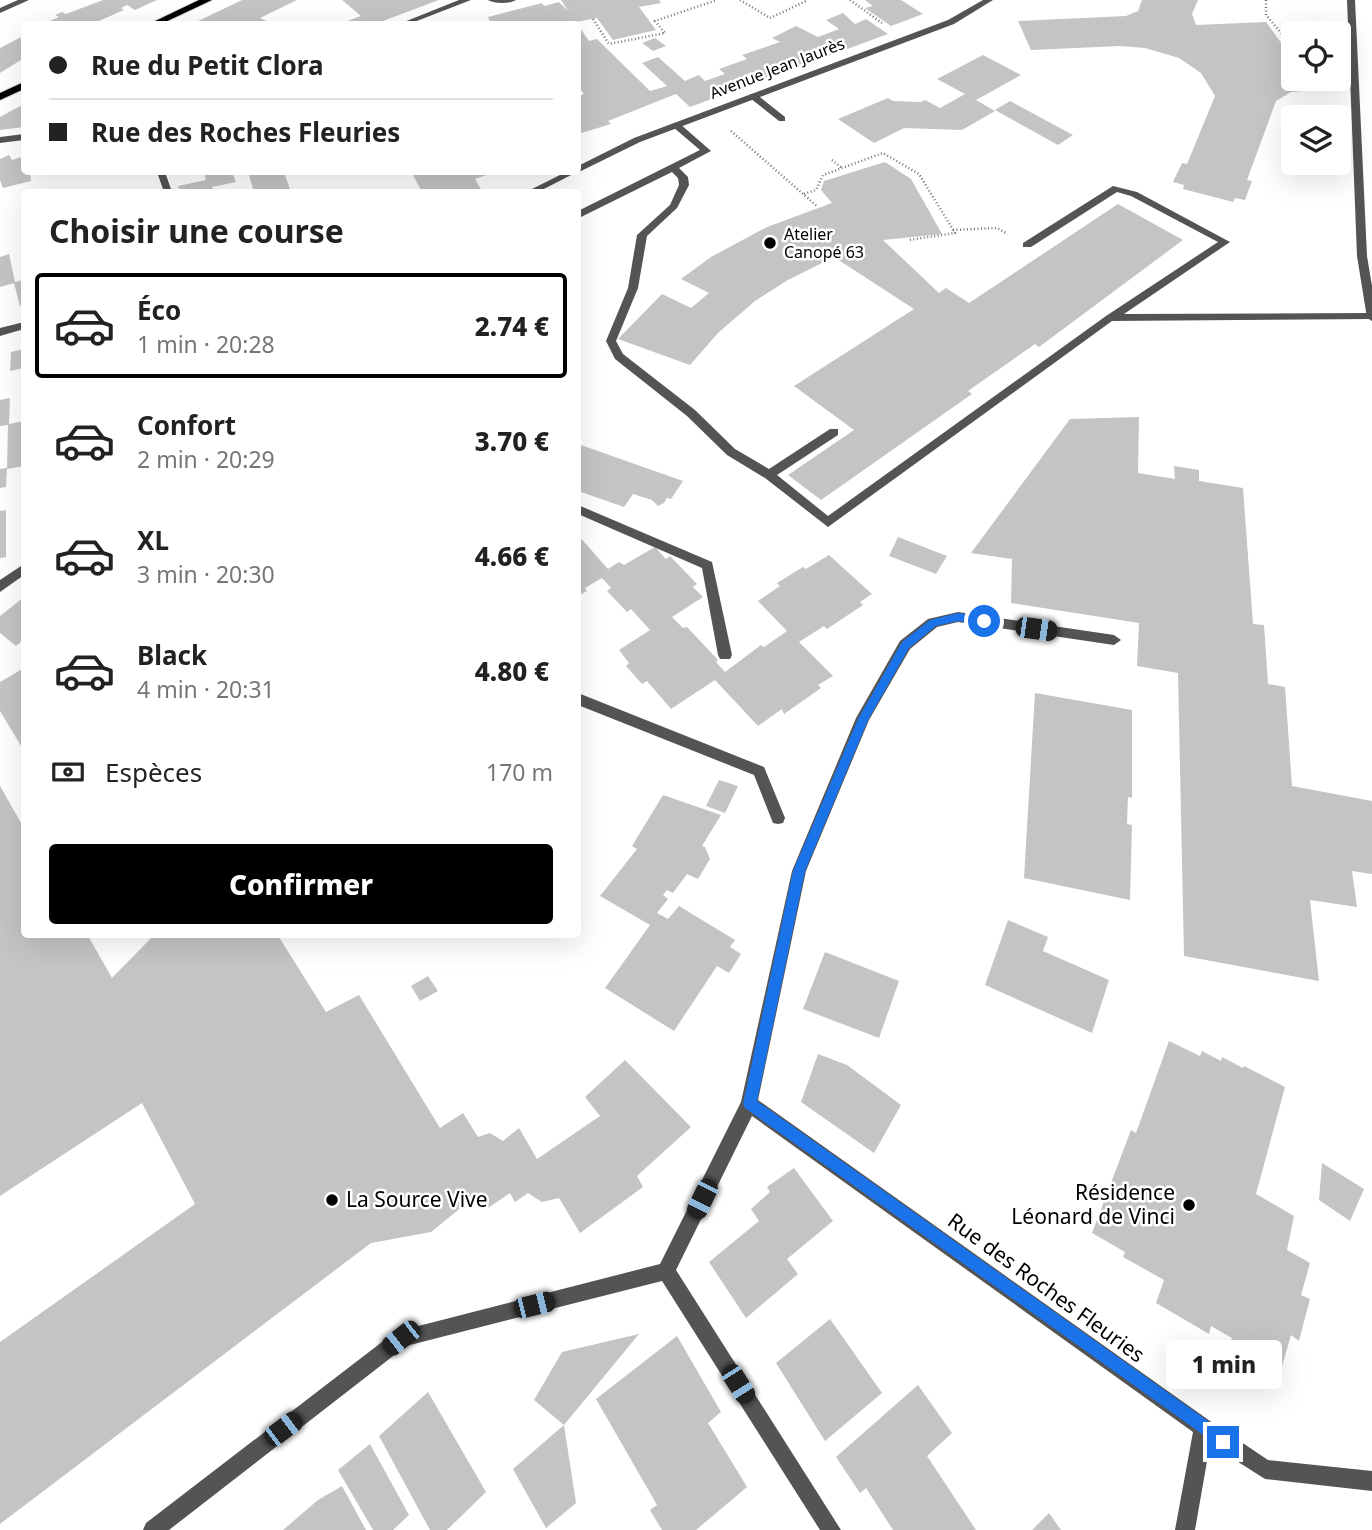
<!DOCTYPE html>
<html lang="fr">
<head>
<meta charset="utf-8">
<style>
  :root { --surface:#fff; --page:#f6f6f6; --text:#222; --muted:#767676; --line:#e0e0e0; --accent:#000 }
  body { margin:0; font-family:"Noto Sans",sans-serif; background:var(--page); color:var(--text); height:100vh; display:flex; flex-direction:column; font-size:26px; white-space:nowrap }
  * { box-sizing:border-box; margin:0 }
  p { font-size:23px; color:var(--muted) }
  .icon { flex:none; width:38px; height:38px; fill:none; stroke:currentColor; stroke-width:2; stroke-linecap:round; stroke-linejoin:round }
  .map { position:relative; flex:1; overflow:hidden }
  .side { position:absolute; left:21px; top:189px; width:560px; height:749px; display:flex; flex-direction:column; background:var(--surface); border-radius:7px; box-shadow:0 7px 28px #0002 }
  .side>* { flex:none }
  .guide { position:absolute; left:21px; top:21px; width:560px; height:154px; border-radius:7px; box-shadow:0 7px 28px #0002; display:grid; align-content:center; height:154px; padding:0 28px; background:var(--surface) }
  .tools { position:absolute; left:1281px; top:21px; display:grid; gap:14px }
  .tools a { display:grid; place-items:center; width:70px; height:70px; border-radius:7px; background:var(--surface); box-shadow:0 7px 28px #0002; font-size:35px }
  .end { position:absolute; width:32px; height:32px; margin:-16px; border:9px solid #1a73e8; background:#fff; box-shadow:0 0 0 4px #fff }
  .from { border-radius:50% }
  .bubble { position:absolute; height:49px; border-radius:7px; background:var(--surface); box-shadow:0 7px 28px #0002; font-size:23px; font-weight:800; line-height:49px; text-align:center }
  .car { position:absolute; width:21px; height:42px; margin:-21px -10px; border-radius:9px; box-shadow:0 0 5px 2px #0007; background:linear-gradient(#222 24%,#8ab4d8 0 40%,#222 0 76%,#8ab4d8 0 86%,#222 0) }
  .guide b { display:flex; align-items:center; gap:24px; height:66px; font-size:26px }
  .guide b+b { border-top:2px solid var(--line) }
  .guide i { width:18px; height:18px; background:var(--text) }
  ul { padding:0; list-style:none }
  li { display:flex; align-items:center; gap:21px; height:105px; margin:0 14px 10px; padding:0 14px; border:4px solid transparent; border-radius:7px }
  li div { flex:1 }
  li b { display:block; font-size:26px }
  li em { font-style:normal; font-weight:800 }
  li.selected { border-color:var(--accent) }
  li>.icon { width:63px; height:63px; stroke-width:1.5 }
  h2 { padding:0 28px; font-size:32px; line-height:84px }
  .pay { display:flex; align-items:center; gap:18px; height:77px; padding:0 28px; font-size:26px }
  .pay p { margin-inline-start:auto }
  .action { display:flex; gap:14px; margin-top:auto; padding:14px 28px }
  .action a { flex:1; height:80px; border-radius:7px; background:var(--accent); color:#fff; font-size:28px; font-weight:800; line-height:80px; text-align:center }
  .map>svg:first-child { display:block }
  .building { fill:#c4c4c4 }
  .lines { fill:none; stroke-linecap:round; stroke-linejoin:round }
  .primary-casing { stroke:#dbdbdb; stroke-width:2 }
  .path { stroke:#767676; stroke-width:2.5; stroke-dasharray:1 2.5; stroke-linecap:butt }
  .lane { fill:#545454; fill-rule:evenodd }
  .street { fill:#545454; fill-rule:evenodd }
  .primary { fill:#000; fill-rule:evenodd }
  .route { fill:#1a73e8 }
  .poi-dot { fill:#000; stroke:#fff; stroke-width:2.5 }
  .labels { text-anchor:middle; stroke-width:5; stroke-linejoin:round; paint-order:stroke }
  .far-street-label { font-size:16px; fill:#000; stroke:#fff }
  .far-poi-label { font-size:16px; fill:#000; stroke:#fff; text-anchor:start }
  .near-poi-label { font-size:21px; fill:#000; stroke:#fff; text-anchor:end }
  .near-street-label { font-size:21px; fill:#000; stroke:#fff }
</style>
</head>
<body>
<div class="map">
<svg width="1372" height="1530" viewBox="0 0 1372 1530">
  <rect width="100%" height="100%" fill="#fff"/>
  <g class="building">
    <path d="M103 0H157L135 10 127 5 121 8 124 10 92 24H43L59 17 55 15 62 12 66 14Z"/>
    <path d="M242 0H297L260 18 273 24H192Z"/>
    <path d="M342 0H439L375 24H339L361 16Z"/>
    <path d="M561 0H659L661 3 639 7 656 30 613 40 597 18 576 22 589 41 597 39 650 91 667 86 642 63 658 57 685 81 699 75 705 81 725 74 719 69 747 59 742 55 780 42 772 38 796 26 818 37 839 29 826 20 843 13 855 24 866 19 888 34 690 107 676 94 608 121 611 124 578 134V96L584 94 578 86V24H485L490 22 488 17 542 3 544 6 559 2 568 11Z"/>
    <path d="M865 0H901L923 14 891 26 865 8 873 6Z"/>
    <path d="M1142 0H1198L1192 14 1196 25 1266 22 1293 59V79H1308L1316 90 1291 92 1276 101 1247 180 1252 181 1245 200 1235 198 1233 202 1183 189 1184 185 1173 182 1182 163 1187 164 1215 96 1201 73 1179 58 1145 48 1120 46 1031 50 1018 21 1126 16 1138 11Z"/>
    <path d="M24 33V58L0 73V48L23 36 20 35Z"/>
    <path d="M655 38 666 46 653 51 642 43Z"/>
    <path d="M983 55 1021 75 976 100 995 111 962 130 904 128 874 143 838 119 888 98 893 101 921 102 925 100 940 108 965 94 937 79Z"/>
    <path d="M1010 101 1073 135 1058 145 995 110Z"/>
    <path d="M24 104V127L0 130V117Z"/>
    <path d="M9 155 12 160 24 156V172H30L31 181 3 188 0 180V159Z"/>
    <path d="M885 162 911 179 942 234 883 240 939 293 946 288 969 303 1118 204 1183 240 1039 347 1035 344 968 391 972 394 821 500 788 475 854 430 794 386 914 309 834 257 788 280 755 301 718 333 690 365 618 339 662 294 691 308 709 293 681 279 711 257 767 227 832 203 821 190 824 181Z"/>
    <path d="M204 172H232L236 182 212 187 214 192H180L178 186 206 180Z"/>
    <path d="M248 172H284L291 192H254Z"/>
    <path d="M419 172H495L475 179 482 191 422 192 412 173Z"/>
    <path d="M9 254 15 282 24 280V305L20 306 14 283 0 287V257Z"/>
    <path d="M24 349V368L10 371 11 352Z"/>
    <path d="M10 398 9 424 24 421V466L7 469 8 425 0 426V400Z"/>
    <path d="M1139 417 1138 473 1175 479 1174 466 1199 470V481L1243 488 1253 624 1264 625 1268 684 1285 687 1292 786 1372 801V874L1352 871 1357 907 1310 900 1319 981 1184 956 1178 673 1137 666 1139 623 1011 603 1012 559 971 553 1070 419Z"/>
    <path d="M578 444 683 481 671 499 667 498 664 503 658 506 652 500 633 494 624 507 578 491Z"/>
    <path d="M7 468 6 487 0 488V469Z"/>
    <path d="M6 510V557L0 558V511Z"/>
    <path d="M578 535 608 569 619 562 624 565 655 547 666 559 670 556 697 584 693 587 703 597 672 617 683 628 687 627 718 660 716 662 725 672 761 645 764 647 787 631 758 601 780 586 777 583 803 567 806 569 829 555 872 594 860 602 863 605 827 629 824 626 799 642 833 676 818 685 821 688 784 714 782 709 758 726 715 680 671 709 647 681 642 684 626 666 629 663 619 650 650 630 631 609 627 612 607 591 611 588 602 578 585 588 587 591 578 596Z"/>
    <path d="M898 537 947 556 936 574 889 556Z"/>
    <path d="M24 597V639L16 646 0 633V616Z"/>
    <path d="M24 668V751L0 711V682Z"/>
    <path d="M1035 693 1132 710V798L1128 797 1127 824 1132 825 1130 900 1024 878Z"/>
    <path d="M719 780 738 786 725 813 706 806Z"/>
    <path d="M0 786 24 828V934H87L112 978 155 934H277L326 1012 359 995 440 1128 463 1113 478 1137 490 1133 503 1141 519 1128 537 1159 600 1116 585 1097 625 1060 691 1127 637 1176 643 1187 580 1233 559 1198 542 1202 528 1193 515 1202 510 1193 488 1208 479 1193 431 1232 371 1243 0 1524V1342L195 1204 142 1103 0 1196Z"/>
    <path d="M663 795 721 815 702 846 705 847 710 859 698 879 687 874 673 893 667 890 663 895 668 899 657 913 668 919 679 906 735 940 730 947 741 954 729 973 717 966 674 1031 605 988 650 925 600 896 637 849 632 846Z"/>
    <path d="M1008 920 1048 937 1043 951 1109 980 1092 1033 985 985Z"/>
    <path d="M825 952 899 981 879 1038 803 1009Z"/>
    <path d="M428 976 438 991 420 1001 411 986Z"/>
    <path d="M1169 1041 1200 1056 1202 1051 1221 1061 1222 1057 1243 1068 1244 1066 1285 1087 1256 1194 1294 1216 1287 1250 1310 1263 1301 1295 1310 1299 1299 1341 1291 1335 1280 1373 1230 1343 1232 1338 1211 1326 1209 1334 1156 1303 1164 1280 1123 1257 1125 1252 1092 1233 1131 1130 1136 1133Z"/>
    <path d="M818 1054 847 1065 901 1105 874 1153 801 1102Z"/>
    <path d="M1322 1163 1364 1189 1350 1221 1319 1200Z"/>
    <path d="M794 1168 833 1221 787 1259 798 1274 746 1318 709 1262 759 1221 751 1209 770 1192 767 1187Z"/>
    <path d="M830 1319 882 1393 825 1441 776 1363Z"/>
    <path d="M639 1334 564 1425 534 1400 562 1352Z"/>
    <path d="M677 1336 721 1412 708 1423 747 1487 696 1530H662L650 1510 657 1505 596 1399Z"/>
    <path d="M918 1385 952 1433 927 1456 976 1530H893L866 1488 860 1493 836 1457Z"/>
    <path d="M428 1392 486 1492 447 1530H430L379 1436Z"/>
    <path d="M564 1425 576 1503 546 1528 513 1469Z"/>
    <path d="M370 1444 409 1515 393 1530H373L338 1470Z"/>
    <path d="M342 1486 366 1530H283L318 1500Z"/>
    <path d="M1049 1513 1061 1530H1032Z"/>
  </g>
  <g class="lines">
    <g class="primary-casing">
      <g id="primary">
        <path d="M199 0H212L161 24H149Z"/>
        <path d="M24 82V89L0 100V93Z"/>
      </g>
    </g>
    <g class="path">
      <path d="M740 0 770 18 808 0"/>
      <path d="M850 0 882 23"/>
      <path d="M1266 0V15L1293 47"/>
      <path d="M593 19 609 44 665 33 655 21 717 0"/>
      <path d="M731 131 818 207"/>
      <path d="M832 160 842 168"/>
      <path d="M804 194 816 190 823 175 883 153 919 174 955 233 909 240"/>
      <path d="M953 230 997 228 1006 233"/>
    </g>
    <g class="lane">
      <path d="M750 94H756L785 117V121H779L750 98Z"/>
      <path d="M673 123H679L711 151 679 168 688 177 689 185 677 208 647 236 638 288 616 341 623 354 695 410 735 449 769 469 830 429H838V435L777 475 828 516 1106 316 1218 242 1131 196 1117 192 1031 247H1023V243L1113 186 1137 192 1230 242 1124 314 1371 313 1372 319 1112 321 828 527 765 478 727 455 687 416 615 359 606 341 628 288 637 235 670 205 679 185 678 178 672 172 581 217 578 218V211L700 150 673 127Z"/>
      <path d="M578 505 712 562 732 655 730 659H720L718 655 702 568 578 514Z"/>
      <path d="M578 693 764 767 785 818 783 823 778 824 773 823 754 775 578 705Z"/>
    </g>
    <g class="street">
      <path d="M18 0H29L0 13V8Z"/>
      <path d="M459 0H471L409 24H399Z"/>
      <path d="M488 0H516C510 4 494 4 488 0Z"/>
      <path d="M983 0H993L954 24 640 142 581 171 577 172 578 166 634 138 948 20Z"/>
      <path d="M1347 0H1355L1367 256 1372 286V321L1367 318 1357 256Z"/>
      <path d="M24 134V140L0 143V137Z"/>
      <path d="M157 172H165L172 192H164Z"/>
      <path d="M566 172H577L538 192H526Z"/>
      <path d="M24 322V329L0 336V328Z"/>
      <path d="M24 564V575L0 592V580Z"/>
      <path d="M958 612 1114 635 1121 640 1114 645 958 622 937 627 910 649 869 720 806 871 758 1100 1210 1421 1268 1460 1372 1471V1491L1265 1479 1210 1444 1195 1530H1175L1193 1432 752 1116 676 1270 841 1530H820L662 1281 406 1346 169 1530H143L146 1523 395 1332 660 1264 741 1102 792 871 856 718 900 641 928 619Z"/>
    </g>
    <use href="#primary" class="primary"/>
  </g>
  <path class="route" d="M958 613 984 617 989 621 984 625 958 621 936 626 909 648 868 720 805 871 757 1101 1229 1436 1231 1442 1229 1447 1223 1449 745 1108 743 1104 793 871 858 719 902 642 930 620Z"/>
  <g class="poi-dot">
    <circle cx="770" cy="243" r="7"/>
    <circle cx="332" cy="1200" r="7"/>
    <circle cx="1189" cy="1205" r="7"/>
  </g>
  <g class="labels">
    <g class="far-street-label">
      <text transform="translate(777 68) rotate(-21)" y="6">Avenue Jean Jaurès</text>
    </g>
    <g class="far-poi-label">
      <text x="784" y="240">Atelier<tspan x="784" dy="18">Canopé 63</tspan></text>
    </g>
    <g class="near-poi-label">
      <text x="1175" y="1200">Résidence<tspan x="1175" dy="24">Léonard de Vinci</tspan></text>
      <text x="346" y="1207" text-anchor="start">La Source Vive</text>
    </g>
    <g class="near-street-label">
      <text transform="translate(1046 1288) rotate(36)" y="7">Rue des Roches Fleuries</text>
    </g>
  </g>
</svg>
<div class="tools">
<a><svg class="icon" aria-label="locate" viewBox="0 0 24 24"><circle cx="12" cy="12" r="6"/><path d="M12 2v4M12 18v4M2 12h4M18 12h4"/></svg></a>
<a><svg class="icon" aria-label="layers" viewBox="0 0 24 24"><path d="M12 4l9 5-9 5-9-5zM3 14l9 5 9-5"/></svg></a>
</div>
<i class="end from" style="left:984px;top:621px"></i>
<i class="end" style="left:1223px;top:1442px"></i>
<div class="bubble" style="left:1166px;top:1340px;width:116px">1 min</div>
<i class="car" style="left:1036px;top:629px;rotate:98deg"></i>
<i class="car" style="left:702px;top:1199px;rotate:206deg"></i>
<i class="car" style="left:534px;top:1305px;rotate:76deg"></i>
<i class="car" style="left:401px;top:1338px;rotate:232deg"></i>
<i class="car" style="left:738px;top:1384px;rotate:148deg"></i>
<i class="car" style="left:283px;top:1429px;rotate:53deg"></i>
<div class="guide">
<b><i class="from"></i>Rue du Petit Clora</b>
<b><i></i>Rue des Roches Fleuries</b>
</div>
<section class="side">
<h2>Choisir une course</h2>
<ul>
<li class="selected"><svg class="icon" aria-label="car" viewBox="0 0 24 24"><path d="M5 17H2v-5l4-1 3-4h7l3 4 3 1v5h-3M9 17h6M6 11h13"/><circle cx="7" cy="17" r="2"/><circle cx="17" cy="17" r="2"/></svg><div><b>Éco</b><p>1 min · 20:28</p></div><em>2.74 €</em></li>
<li><svg class="icon" aria-label="car" viewBox="0 0 24 24"><path d="M5 17H2v-5l4-1 3-4h7l3 4 3 1v5h-3M9 17h6M6 11h13"/><circle cx="7" cy="17" r="2"/><circle cx="17" cy="17" r="2"/></svg><div><b>Confort</b><p>2 min · 20:29</p></div><em>3.70 €</em></li>
<li><svg class="icon" aria-label="car" viewBox="0 0 24 24"><path d="M5 17H2v-5l4-1 3-4h7l3 4 3 1v5h-3M9 17h6M6 11h13"/><circle cx="7" cy="17" r="2"/><circle cx="17" cy="17" r="2"/></svg><div><b>XL</b><p>3 min · 20:30</p></div><em>4.66 €</em></li>
<li><svg class="icon" aria-label="car" viewBox="0 0 24 24"><path d="M5 17H2v-5l4-1 3-4h7l3 4 3 1v5h-3M9 17h6M6 11h13"/><circle cx="7" cy="17" r="2"/><circle cx="17" cy="17" r="2"/></svg><div><b>Black</b><p>4 min · 20:31</p></div><em>4.80 €</em></li>
</ul>
<div class="pay"><svg class="icon" aria-label="cash" viewBox="0 0 24 24"><path d="M3 7h18v10H3z"/><circle cx="12" cy="12" r="2"/></svg>Espèces<p>170 m</p></div>
<div class="action"><a>Confirmer</a></div>
</section>
</div>
</body>
</html>
